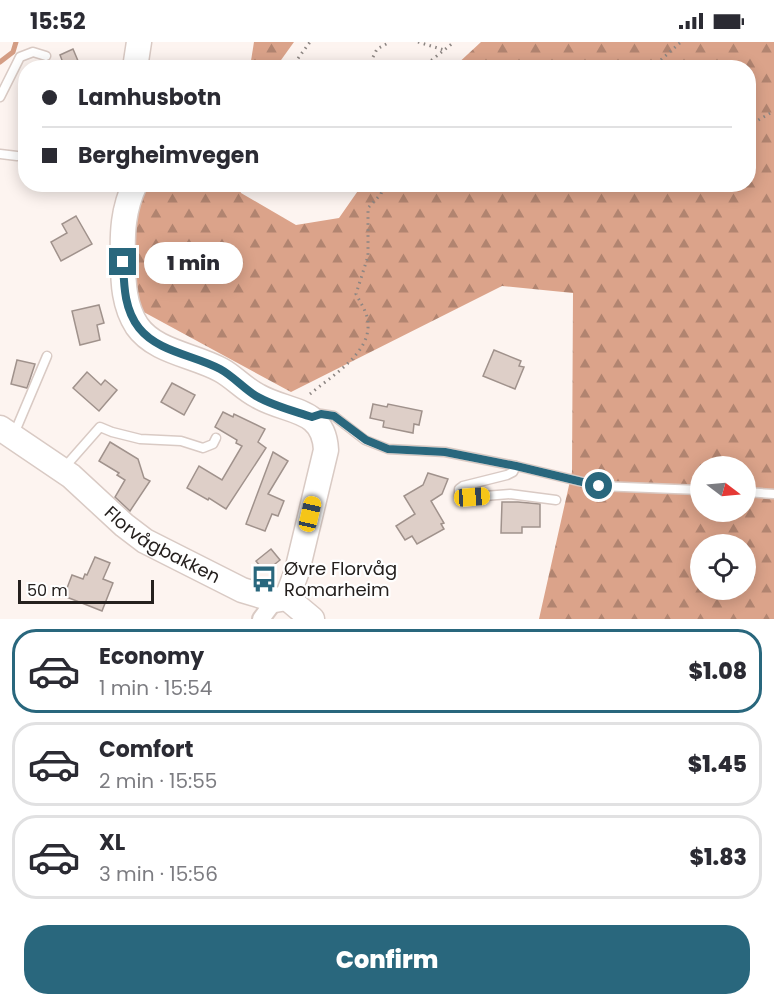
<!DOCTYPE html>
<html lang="en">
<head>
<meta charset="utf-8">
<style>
  :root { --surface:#fff; --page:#f2f2f3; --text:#2b2b33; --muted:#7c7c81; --line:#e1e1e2; --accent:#29677d }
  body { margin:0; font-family:Poppins,sans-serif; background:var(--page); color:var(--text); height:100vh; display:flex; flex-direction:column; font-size:22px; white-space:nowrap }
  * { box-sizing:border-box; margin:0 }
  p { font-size:20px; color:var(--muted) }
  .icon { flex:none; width:33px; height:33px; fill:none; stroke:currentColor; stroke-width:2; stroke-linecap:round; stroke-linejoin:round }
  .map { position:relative; height:577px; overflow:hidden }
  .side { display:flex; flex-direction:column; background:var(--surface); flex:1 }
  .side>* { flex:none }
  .banner { position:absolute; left:18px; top:18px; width:738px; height:132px; border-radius:24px; box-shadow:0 3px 15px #0003; display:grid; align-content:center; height:132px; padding:0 24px; background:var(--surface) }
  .needle { width:39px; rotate:106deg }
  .buttons { position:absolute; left:690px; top:414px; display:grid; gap:12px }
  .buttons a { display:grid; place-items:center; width:66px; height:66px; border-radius:50%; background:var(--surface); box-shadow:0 3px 15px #0003; font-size:30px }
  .scale { position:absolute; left:18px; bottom:15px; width:136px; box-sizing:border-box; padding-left:6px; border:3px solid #25201e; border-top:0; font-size:16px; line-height:21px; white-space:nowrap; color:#25201e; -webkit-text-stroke:4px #fff; paint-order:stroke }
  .end { position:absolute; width:27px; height:27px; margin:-14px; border:8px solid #29677d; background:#fff; box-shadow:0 0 0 3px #fff }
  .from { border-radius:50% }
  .bubble { position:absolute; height:42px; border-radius:21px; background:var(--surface); box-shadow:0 3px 15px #0003; font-size:20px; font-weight:800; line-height:42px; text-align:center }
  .car { position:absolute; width:18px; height:36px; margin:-18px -9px; border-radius:8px; box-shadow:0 0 4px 2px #0007; background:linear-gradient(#f5c518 24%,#345 0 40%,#f5c518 0 76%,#345 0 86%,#f5c518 0) }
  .banner b { display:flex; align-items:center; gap:21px; height:57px; font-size:22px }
  .banner b+b { border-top:2px solid var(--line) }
  .banner i { width:15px; height:15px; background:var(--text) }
  ul { padding:10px 0 0; list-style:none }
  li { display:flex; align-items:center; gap:18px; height:84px; margin:0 12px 9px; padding:0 12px; border:3px solid var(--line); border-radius:24px }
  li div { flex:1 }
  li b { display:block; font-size:22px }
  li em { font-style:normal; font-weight:800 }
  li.on { border-color:var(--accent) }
  li>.icon { width:54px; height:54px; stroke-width:1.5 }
  .cta { display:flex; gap:12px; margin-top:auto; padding:12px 24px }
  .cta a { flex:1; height:69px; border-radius:24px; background:var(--accent); color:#fff; font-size:24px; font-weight:800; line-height:69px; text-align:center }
  .status { display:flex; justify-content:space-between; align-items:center; height:42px; padding:0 30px; background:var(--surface); direction:ltr }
  .status svg { height:16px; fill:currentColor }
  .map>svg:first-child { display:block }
  .forest { fill:url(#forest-firs); fill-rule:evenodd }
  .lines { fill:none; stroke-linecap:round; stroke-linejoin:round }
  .stream { stroke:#d49d84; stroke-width:5 }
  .building { fill:#decfc8; stroke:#a0928c; stroke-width:1.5 }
  .lane-casing { stroke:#d9cac4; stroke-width:11 }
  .street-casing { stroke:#d9cac4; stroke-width:20 }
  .secondary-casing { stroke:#d9cac4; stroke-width:27 }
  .path { stroke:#8c8582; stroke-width:3; stroke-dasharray:1.5 4.5; stroke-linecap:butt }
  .lane { stroke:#fff; stroke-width:8 }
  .street { stroke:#fff; stroke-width:16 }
  .secondary { stroke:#fff; stroke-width:24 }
  .route { stroke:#29677d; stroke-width:8 }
  .labels { text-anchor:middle; stroke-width:4.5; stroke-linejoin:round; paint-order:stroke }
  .street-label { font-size:18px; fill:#25201e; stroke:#fff }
  .poi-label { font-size:18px; fill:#25201e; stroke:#fff; text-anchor:start }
</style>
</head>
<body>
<div class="status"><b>15:52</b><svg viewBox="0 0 49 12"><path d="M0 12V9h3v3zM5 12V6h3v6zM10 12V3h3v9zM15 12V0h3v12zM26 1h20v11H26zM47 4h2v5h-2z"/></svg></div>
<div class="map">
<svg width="774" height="577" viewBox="0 0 774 577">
  <defs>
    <pattern id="forest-firs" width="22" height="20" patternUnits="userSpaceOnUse" patternTransform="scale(1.5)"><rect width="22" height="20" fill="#dba38a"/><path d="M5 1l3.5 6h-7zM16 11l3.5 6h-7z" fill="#b18470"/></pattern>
  </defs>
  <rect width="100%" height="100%" fill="#fdf4f0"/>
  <g class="forest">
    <path d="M254 0H294L276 25H250Z"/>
    <path d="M481 0H774V577H539L572 430 573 251 502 244 291 350 140 268 123 191 129 143H238L241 151 296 183 339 176 362 143 748 142V26L454 25ZM700 424H746V470H700ZM700 502H746V548H700Z"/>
  </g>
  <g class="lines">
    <path class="stream" d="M0 20 13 10 16 0"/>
  </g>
  <g class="building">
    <path d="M73 7 81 26H65L60 13Z"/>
    <path d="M76 174 92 202 61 219 51 200 67 191 62 182Z"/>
    <path d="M99 263 104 281 97 283 100 298 80 303 72 269Z"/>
    <path d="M494 308 521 319 519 324 524 325 515 347 483 334Z"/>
    <path d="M17 318 35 322 27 346 11 342Z"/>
    <path d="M87 330 101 343 105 338 117 348 99 369 73 346Z"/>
    <path d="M172 341 195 353 184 373 161 360Z"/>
    <path d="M373 362 387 365 388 362 422 369 419 383 414 382 413 391 383 385 384 379 370 376Z"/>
    <path d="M223 370 233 375 234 372 265 387 258 400 266 406 226 467 209 456 208 458 187 446 199 424 222 438 242 404 236 401 237 398 215 385Z"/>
    <path d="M110 400 138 417 144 436 150 439 130 469 115 455 125 438 117 433 119 431 99 419Z"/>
    <path d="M273 410 288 419 268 452 284 459 278 474 272 472 265 489 246 482Z"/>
    <path d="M428 431 448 437 442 452 431 459 444 481 441 482 444 487 417 502 412 494 405 498 396 484 415 472 404 454 423 443Z"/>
    <path d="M502 460H518L540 462V485H522V491H501Z"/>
    <path d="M271 507 280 518 265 530 256 519Z"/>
    <path d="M95 515 110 521 103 537 113 541 102 569 64 554 72 533 83 537 85 532 87 533Z"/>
  </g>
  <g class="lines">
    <g class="lane-casing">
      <g id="lane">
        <path d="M0 55 20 15 33 10 46 14"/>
        <path d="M0 112 17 114"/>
        <path d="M315 374 321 372 334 374 365 398 388 407 445 410 516 424 599 444 700 448"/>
        <path d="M14 392 47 314"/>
        <path d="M516 424 513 430 507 433 463 444 459 447V453L472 455 510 452 556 458"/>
        <path d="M63 427 100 385 112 390 140 397 181 399 203 406 213 402 216 396"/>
        <path d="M746 450 774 452"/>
      </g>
    </g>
    <g class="street-casing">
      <path id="street" d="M261 577 275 558"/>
    </g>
    <g class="secondary-casing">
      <g id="secondary">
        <path d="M135 26 139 0"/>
        <path d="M135 142C123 167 122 191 123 218 123 241 124 264 137 284 155 310 194 313 221 328 234 335 244 347 258 354 287 371 324 365 326 408L297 529 287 556"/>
        <path id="s1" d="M0 386 71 434 124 483 145 499 242 548 275 558 287 556"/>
        <path d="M287 556 312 577"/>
      </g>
    </g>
    <g class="path">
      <path d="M418 0 444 8"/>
      <path d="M373 15 377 7 390 0"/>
      <path d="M291 26 310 0"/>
      <path d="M422 26 454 0"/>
      <path d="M652 26 681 0"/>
      <path d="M748 84 774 69"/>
      <path d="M310 352C330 335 370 312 368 282 368 271 360 260 356 252L368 214V166L381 152 384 142"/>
    </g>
    <use href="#lane" class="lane"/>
    <use href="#street" class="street"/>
    <use href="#secondary" class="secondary"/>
  </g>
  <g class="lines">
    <path class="route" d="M123 220C124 243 124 267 139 286 158 310 194 313 220 327 233 334 243 346 256 354 273 364 294 369 312 375L321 372 334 374 366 398 388 407 445 410 516 424 599 444"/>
  </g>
  <defs>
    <g id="bus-bare" transform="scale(2.07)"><path d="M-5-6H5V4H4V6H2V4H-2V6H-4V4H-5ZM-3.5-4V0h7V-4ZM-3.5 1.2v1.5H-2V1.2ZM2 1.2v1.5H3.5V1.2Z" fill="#29677d" stroke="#fff" stroke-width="2.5" paint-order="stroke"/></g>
  </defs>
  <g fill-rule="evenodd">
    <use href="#bus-bare" x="264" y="537"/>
  </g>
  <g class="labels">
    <g class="street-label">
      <text dy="6" stroke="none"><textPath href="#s1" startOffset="201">Florvågbakken</textPath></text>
    </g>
    <g class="poi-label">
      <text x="284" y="533">Øvre Florvåg<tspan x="284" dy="21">Romarheim</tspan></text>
    </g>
  </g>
</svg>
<div class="buttons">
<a><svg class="needle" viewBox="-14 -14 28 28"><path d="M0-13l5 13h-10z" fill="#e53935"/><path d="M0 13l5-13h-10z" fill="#7c7c81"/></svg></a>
<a><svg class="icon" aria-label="locate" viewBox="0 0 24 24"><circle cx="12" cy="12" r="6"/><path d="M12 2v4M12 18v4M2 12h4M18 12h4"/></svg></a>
</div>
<div class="scale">50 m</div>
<i class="end from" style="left:599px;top:444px"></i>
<i class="end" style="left:123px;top:220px"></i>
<div class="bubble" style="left:144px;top:200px;width:99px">1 min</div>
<i class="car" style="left:472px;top:455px;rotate:86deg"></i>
<i class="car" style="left:310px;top:472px;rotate:13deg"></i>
<div class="banner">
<b><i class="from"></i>Lamhusbotn</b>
<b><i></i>Bergheimvegen</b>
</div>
</div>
<section class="side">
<ul>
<li class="on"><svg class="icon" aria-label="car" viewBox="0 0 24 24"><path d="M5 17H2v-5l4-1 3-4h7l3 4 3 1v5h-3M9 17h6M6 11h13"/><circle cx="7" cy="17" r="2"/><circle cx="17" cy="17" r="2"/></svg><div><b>Economy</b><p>1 min · 15:54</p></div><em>$1.08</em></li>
<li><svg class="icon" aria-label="car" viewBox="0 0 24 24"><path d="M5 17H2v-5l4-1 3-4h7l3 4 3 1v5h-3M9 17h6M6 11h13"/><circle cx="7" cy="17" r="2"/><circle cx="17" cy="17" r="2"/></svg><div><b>Comfort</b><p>2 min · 15:55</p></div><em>$1.45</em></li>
<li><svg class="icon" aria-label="car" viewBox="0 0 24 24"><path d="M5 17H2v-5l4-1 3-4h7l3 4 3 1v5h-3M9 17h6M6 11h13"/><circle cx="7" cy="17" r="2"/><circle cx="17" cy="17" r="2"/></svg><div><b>XL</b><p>3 min · 15:56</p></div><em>$1.83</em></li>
</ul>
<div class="cta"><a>Confirm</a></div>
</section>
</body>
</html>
